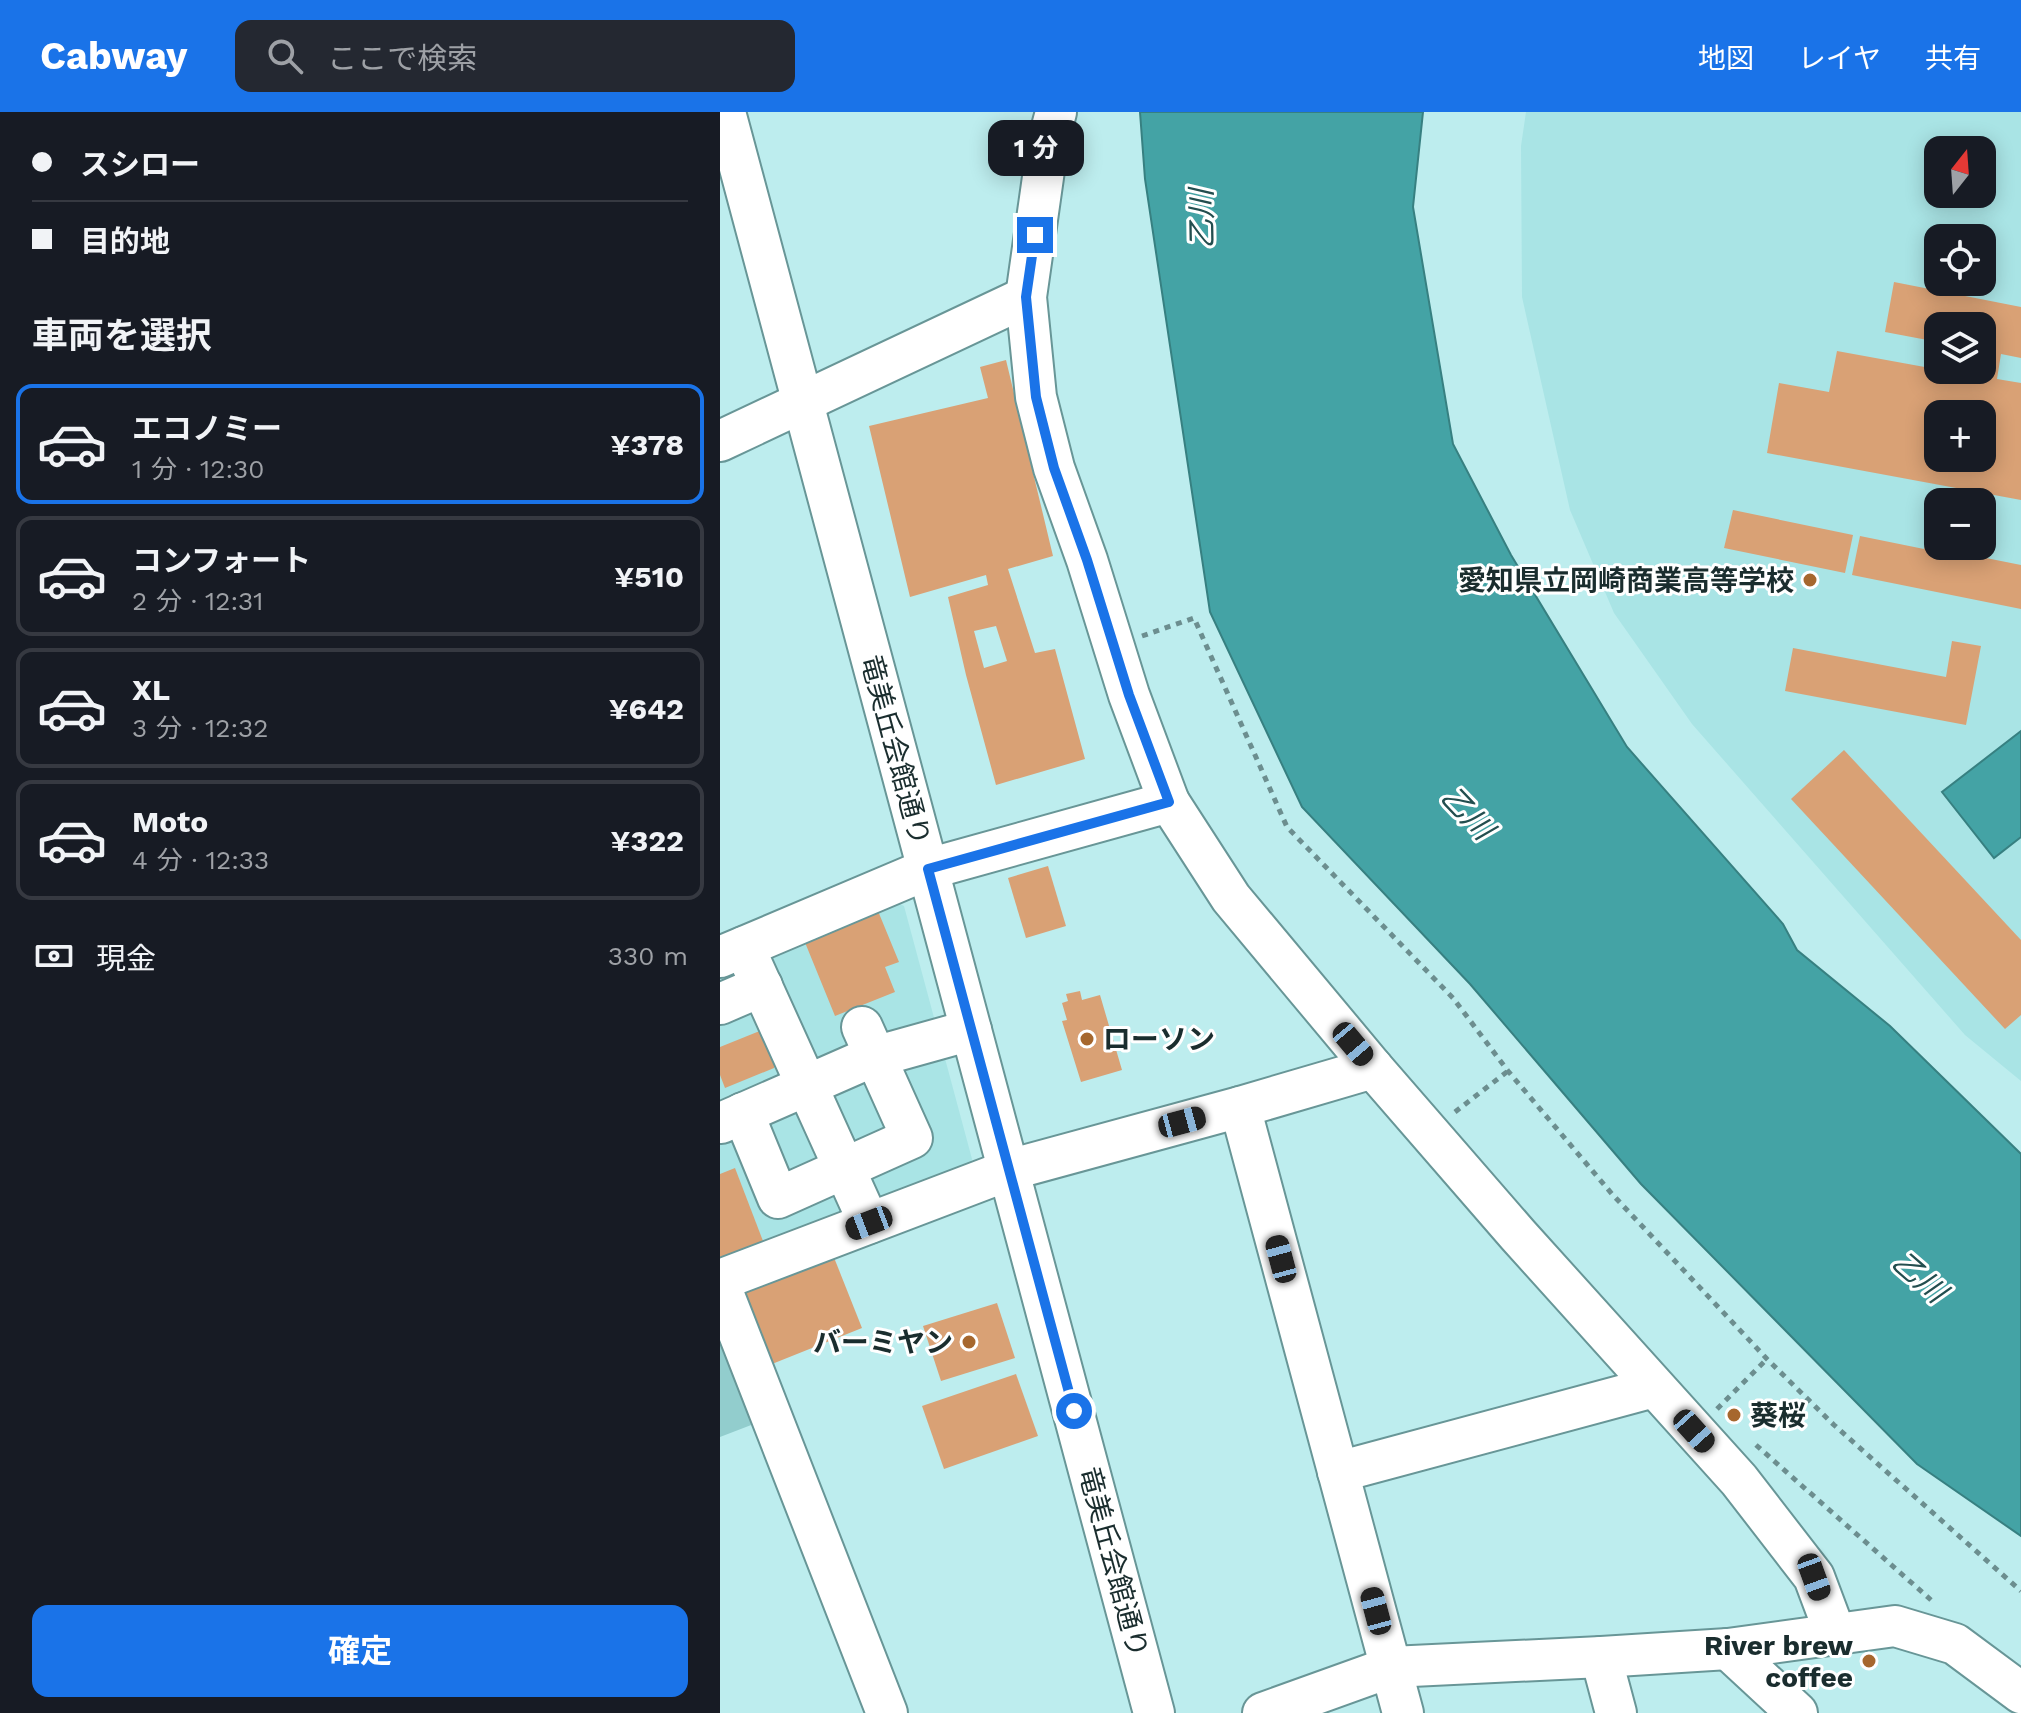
<!DOCTYPE html>
<html lang="ja">
<head>
<meta charset="utf-8">
<style>
  :root { --surface:#171b24; --page:#242831; --text:#f1f3f6; --muted:#9ea1a6; --line:#363941; --accent:#1a73e8 }
  body { margin:0; font-family:"Work Sans","Noto Sans JP",sans-serif; background:var(--page); color:var(--text); height:100vh; display:flex; flex-direction:column; font-size:30px; white-space:nowrap }
  * { box-sizing:border-box; margin:0 }
  p { font-size:26px; color:var(--muted) }
  .icon { flex:none; width:44px; height:44px; fill:none; stroke:currentColor; stroke-width:2; stroke-linecap:round; stroke-linejoin:round }
  .map { position:relative; flex:1; overflow:hidden }
  .side { display:flex; flex-direction:column; background:var(--surface); width:720px }
  .side>* { flex:none }
  .top-card { display:grid; align-content:center; height:176px; padding:0 32px; background:var(--surface) }
  .needle { width:52px; rotate:17deg }
  .fabs { position:absolute; left:1204px; top:24px; display:grid; gap:16px }
  .fabs a { display:grid; place-items:center; width:72px; height:72px; border-radius:16px; background:var(--surface); box-shadow:0 4px 20px #0003; font-size:40px }
  .end { position:absolute; width:36px; height:36px; margin:-18px; border:10px solid #1a73e8; background:#fff; box-shadow:0 0 0 4px #fff }
  .from { border-radius:50% }
  .bubble { position:absolute; height:56px; border-radius:16px; background:var(--surface); box-shadow:0 4px 20px #0003; font-size:26px; font-weight:700; line-height:56px; text-align:center }
  .car { position:absolute; width:24px; height:48px; margin:-24px -12px; border-radius:10px; box-shadow:0 0 6px 2px #0007; background:linear-gradient(#222 24%,#8ab4d8 0 40%,#222 0 76%,#8ab4d8 0 86%,#222 0) }
  .top-card b { display:flex; align-items:center; gap:28px; height:76px; font-size:30px }
  .top-card b+b { border-top:2px solid var(--line) }
  .top-card i { width:20px; height:20px; background:var(--text) }
  ul { padding:0; list-style:none }
  li { display:flex; align-items:center; gap:24px; height:120px; margin:0 16px 12px; padding:0 16px; border:4px solid var(--line); border-radius:16px }
  li div { flex:1 }
  li b { display:block; font-size:30px }
  li em { font-style:normal; font-weight:700 }
  li.on { border-color:var(--accent) }
  li>.icon { width:72px; height:72px; stroke-width:1.5 }
  h2 { padding:0 32px; font-size:36px; line-height:96px }
  .pay { display:flex; align-items:center; gap:20px; height:88px; padding:0 32px; font-size:30px }
  .pay p { margin-inline-start:auto }
  .button { display:flex; gap:16px; margin-top:auto; padding:16px 32px }
  .button a { flex:1; height:92px; border-radius:16px; background:var(--accent); color:#fff; font-size:32px; font-weight:700; line-height:92px; text-align:center }
  header { display:flex; align-items:center; gap:48px; box-sizing:border-box; height:112px; padding:0 40px; background:var(--accent); color:#fff }
  header strong { font-size:38px }
  nav { display:flex; gap:44px; margin-inline-start:auto; font-size:28px }
  .search { width:560px; height:72px; background:var(--page); display:flex; align-items:center; gap:20px; box-sizing:border-box; padding:0 28px; border-radius:16px; color:var(--muted); font-size:30px }
  main { display:flex; flex:1; min-height:0 }
  .map>svg:first-child { display:block }
  .built { fill:#a9e4e5; fill-rule:evenodd }
  .green { fill:#92cdcd }
  .water { fill:#44a3a5; stroke:#378081; stroke-width:2 }
  .building { fill:#d9a175; fill-rule:evenodd }
  .lines { fill:none; stroke-linecap:round; stroke-linejoin:round }
  .minor-casing { stroke:#689697; stroke-width:44 }
  .path { stroke:#6c8e8f; stroke-width:5; stroke-dasharray:6 6; stroke-linecap:butt }
  .minor { stroke:#fff; stroke-width:40 }
  .route { stroke:#1a73e8; stroke-width:10 }
  .poi-dot { fill:#a6672e; stroke:#fff; stroke-width:3 }
  .labels { text-anchor:middle; stroke-width:6; stroke-linejoin:round; paint-order:stroke }
  .poi-label { font-size:28px; font-weight:bold; fill:#1a2d2e; stroke:#fff; text-anchor:end }
  .street-label { font-size:28px; fill:#1a2d2e; stroke:#fff }
  .water-label { font-size:30px; font-style:italic; fill:#234e4f; stroke:#fff }
</style>
</head>
<body>
<header>
<strong>Cabway</strong>
<div class="search"><svg class="icon" aria-label="search" viewBox="0 0 24 24"><circle cx="10" cy="10" r="6"/><path d="M15 15l6 6"/></svg>ここで検索</div>
<nav><a>地図</a><a>レイヤ</a><a>共有</a></nav>
</header>
<main>
<section class="side">
<div class="top-card">
<b><i class="from"></i>スシロー</b>
<b><i></i>目的地</b>
</div>
<h2>車両を選択</h2>
<ul>
<li class="on"><svg class="icon" aria-label="car" viewBox="0 0 24 24"><path d="M5 17H2v-5l4-1 3-4h7l3 4 3 1v5h-3M9 17h6M6 11h13"/><circle cx="7" cy="17" r="2"/><circle cx="17" cy="17" r="2"/></svg><div><b>エコノミー</b><p>1 分 · 12:30</p></div><em>¥378</em></li>
<li><svg class="icon" aria-label="car" viewBox="0 0 24 24"><path d="M5 17H2v-5l4-1 3-4h7l3 4 3 1v5h-3M9 17h6M6 11h13"/><circle cx="7" cy="17" r="2"/><circle cx="17" cy="17" r="2"/></svg><div><b>コンフォート</b><p>2 分 · 12:31</p></div><em>¥510</em></li>
<li><svg class="icon" aria-label="car" viewBox="0 0 24 24"><path d="M5 17H2v-5l4-1 3-4h7l3 4 3 1v5h-3M9 17h6M6 11h13"/><circle cx="7" cy="17" r="2"/><circle cx="17" cy="17" r="2"/></svg><div><b>XL</b><p>3 分 · 12:32</p></div><em>¥642</em></li>
<li><svg class="icon" aria-label="car" viewBox="0 0 24 24"><path d="M5 17H2v-5l4-1 3-4h7l3 4 3 1v5h-3M9 17h6M6 11h13"/><circle cx="7" cy="17" r="2"/><circle cx="17" cy="17" r="2"/></svg><div><b>Moto</b><p>4 分 · 12:33</p></div><em>¥322</em></li>
</ul>
<div class="pay"><svg class="icon" aria-label="cash" viewBox="0 0 24 24"><path d="M3 7h18v10H3z"/><circle cx="12" cy="12" r="2"/></svg>現金<p>330 m</p></div>
<div class="button"><a>確定</a></div>
</section>
<div class="map">
<svg width="1301" height="1601" viewBox="0 0 1301 1601">
  <rect width="100%" height="100%" fill="#bdedee"/>
  <g class="built">
    <path d="M806 0H1301V969L1245 923 972 612 894 501 850 398 802 185 801 34ZM1218 38H1262V82H1218ZM1218 126H1262V170H1218ZM1218 214H1262V258H1218ZM1218 302H1262V346H1218ZM1218 390H1262V434H1218Z"/>
    <path d="M170 787 184 794 252 1047 249 1059 0 1156V858Z"/>
  </g>
  <path class="green" d="M0 1209 39 1310 0 1325Z"/>
  <g class="water">
    <path d="M420 0H703L693 95 733 332 791 443 907 635 1063 812 1077 838 1170 914 1301 1042V1424L1197 1352 921 1072 750 872 582 695 490 500 425 67Z"/>
    <path d="M1301 619V725L1274 746 1222 680Z"/>
  </g>
  <g class="building">
    <path d="M1174 170 1301 195V246L1281 242 1277 267 1301 271V388L1047 341 1059 271 1109 280 1117 239 1243 262 1244 258H1262V214H1218V230L1165 220ZM1218 302H1262V346H1218Z"/>
    <path d="M286 248 333 444 288 457 315 541 335 537 365 647 276 673 246 563 228 485 268 473 266 463 190 485 149 314 268 286 260 255ZM276 514 287 549 264 556 254 519Z"/>
    <path d="M1013 398 1133 423 1125 461 1004 436Z"/>
    <path d="M1209 414 1218 416V434H1247L1246 442 1301 453V497L1132 463 1140 424 1204 437Z"/>
    <path d="M1232 529 1261 534 1246 613 1065 579 1073 536 1226 565Z"/>
    <path d="M1124 638 1301 828V903L1285 917 1071 687Z"/>
    <path d="M328 754 346 814 306 826 288 766Z"/>
    <path d="M158 799 179 850 165 855 175 880 115 904 84 828Z"/>
    <path d="M360 879 362 888 380 883 402 958 361 970 342 909 347 908 342 891 348 889 346 882Z"/>
    <path d="M52 914 62 939 54 956 5 976 0 963V935Z"/>
    <path d="M15 1056 43 1129 0 1146V1062Z"/>
    <path d="M113 1143 142 1216 52 1252 23 1179Z"/>
    <path d="M277 1191 295 1246 221 1269 203 1214Z"/>
    <path d="M296 1262 318 1324 224 1357 202 1294Z"/>
  </g>
  <g class="lines">
    <g class="minor-casing">
      <g id="minor">
        <path d="M5 0 434 1601"/>
        <path d="M336 0 328 30 306 185 316 285 334 356 367 448 409 583 449 690"/>
        <path d="M0 329 306 185"/>
        <path d="M24 835 149 1111"/>
        <path d="M0 845 208 757 449 690 511 786 653 956 798 1123 1019 1368 1094 1465 1115 1521"/>
        <path d="M0 892 42 874"/>
        <path d="M520 995 683 1601"/>
        <path d="M23 1001 58 1086 192 1026 142 915"/>
        <path d="M1 1011 147 947 251 918"/>
        <path d="M0 1168 289 1058 520 995 653 956"/>
        <path d="M0 1173 167 1601"/>
        <path d="M618 1360 934 1275"/>
        <path d="M1008 1537 1077 1601"/>
        <path d="M881 1545 896 1601"/>
        <path d="M543 1601 671 1555 881 1545 1008 1537 1175 1514 1235 1532 1301 1581"/>
      </g>
    </g>
    <g class="path">
      <path d="M422 524 474 506 567 715 733 886 788 959 892 1082 1047 1247 1114 1313 1301 1479"/>
      <path d="M735 1000 788 959"/>
      <path d="M997 1297 1047 1247"/>
      <path d="M1036 1333 1211 1488"/>
    </g>
    <use href="#minor" class="minor"/>
  </g>
  <g class="lines">
    <path class="route" d="M315 123 306 185 316 285 334 356 367 448 409 583 449 690 208 757 354 1299"/>
  </g>
  <g class="poi-dot">
    <circle cx="1090" cy="468" r="8"/>
    <circle cx="367" cy="927" r="8"/>
    <circle cx="249" cy="1230" r="8"/>
    <circle cx="1014" cy="1303" r="8"/>
    <circle cx="1149" cy="1549" r="8"/>
  </g>
  <g class="labels">
    <g class="poi-label">
      <text x="1074" y="478">愛知県立岡崎商業高等学校</text>
      <text x="383" y="937" text-anchor="start">ローソン</text>
      <text x="233" y="1240">バーミヤン</text>
      <text x="1030" y="1313" text-anchor="start">葵桜</text>
      <text x="1133" y="1543">River brew<tspan x="1133" dy="32">coffee</tspan></text>
    </g>
    <g class="street-label">
      <text transform="translate(176 638) rotate(75)" y="10">竜美丘会館通り</text>
      <text transform="translate(394 1450) rotate(75)" y="10">竜美丘会館通り</text>
    </g>
    <g class="water-label">
      <text transform="translate(482 107) rotate(-91)" y="10">乙川</text>
      <text transform="translate(747 701) rotate(46)" y="10">乙川</text>
      <text transform="translate(1199 1165) rotate(41)" y="10">乙川</text>
    </g>
  </g>
</svg>
<div class="fabs">
<a><svg class="needle" viewBox="-14 -14 28 28"><path d="M0-13l5 13h-10z" fill="#e53935"/><path d="M0 13l5-13h-10z" fill="#9ea1a6"/></svg></a>
<a><svg class="icon" aria-label="locate" viewBox="0 0 24 24"><circle cx="12" cy="12" r="6"/><path d="M12 2v4M12 18v4M2 12h4M18 12h4"/></svg></a>
<a><svg class="icon" aria-label="layers" viewBox="0 0 24 24"><path d="M12 4l9 5-9 5-9-5zM3 14l9 5 9-5"/></svg></a>
<a>+</a>
<a>−</a>
</div>
<i class="end from" style="left:354px;top:1299px"></i>
<i class="end" style="left:315px;top:123px"></i>
<div class="bubble" style="left:268px;top:8px;width:96px">1 分</div>
<i class="car" style="left:633px;top:932px;rotate:140deg"></i>
<i class="car" style="left:462px;top:1010px;rotate:75deg"></i>
<i class="car" style="left:149px;top:1111px;rotate:249deg"></i>
<i class="car" style="left:561px;top:1147px;rotate:345deg"></i>
<i class="car" style="left:974px;top:1319px;rotate:138deg"></i>
<i class="car" style="left:1094px;top:1465px;rotate:160deg"></i>
<i class="car" style="left:656px;top:1499px;rotate:345deg"></i>
</div>
</main>
</body>
</html>
